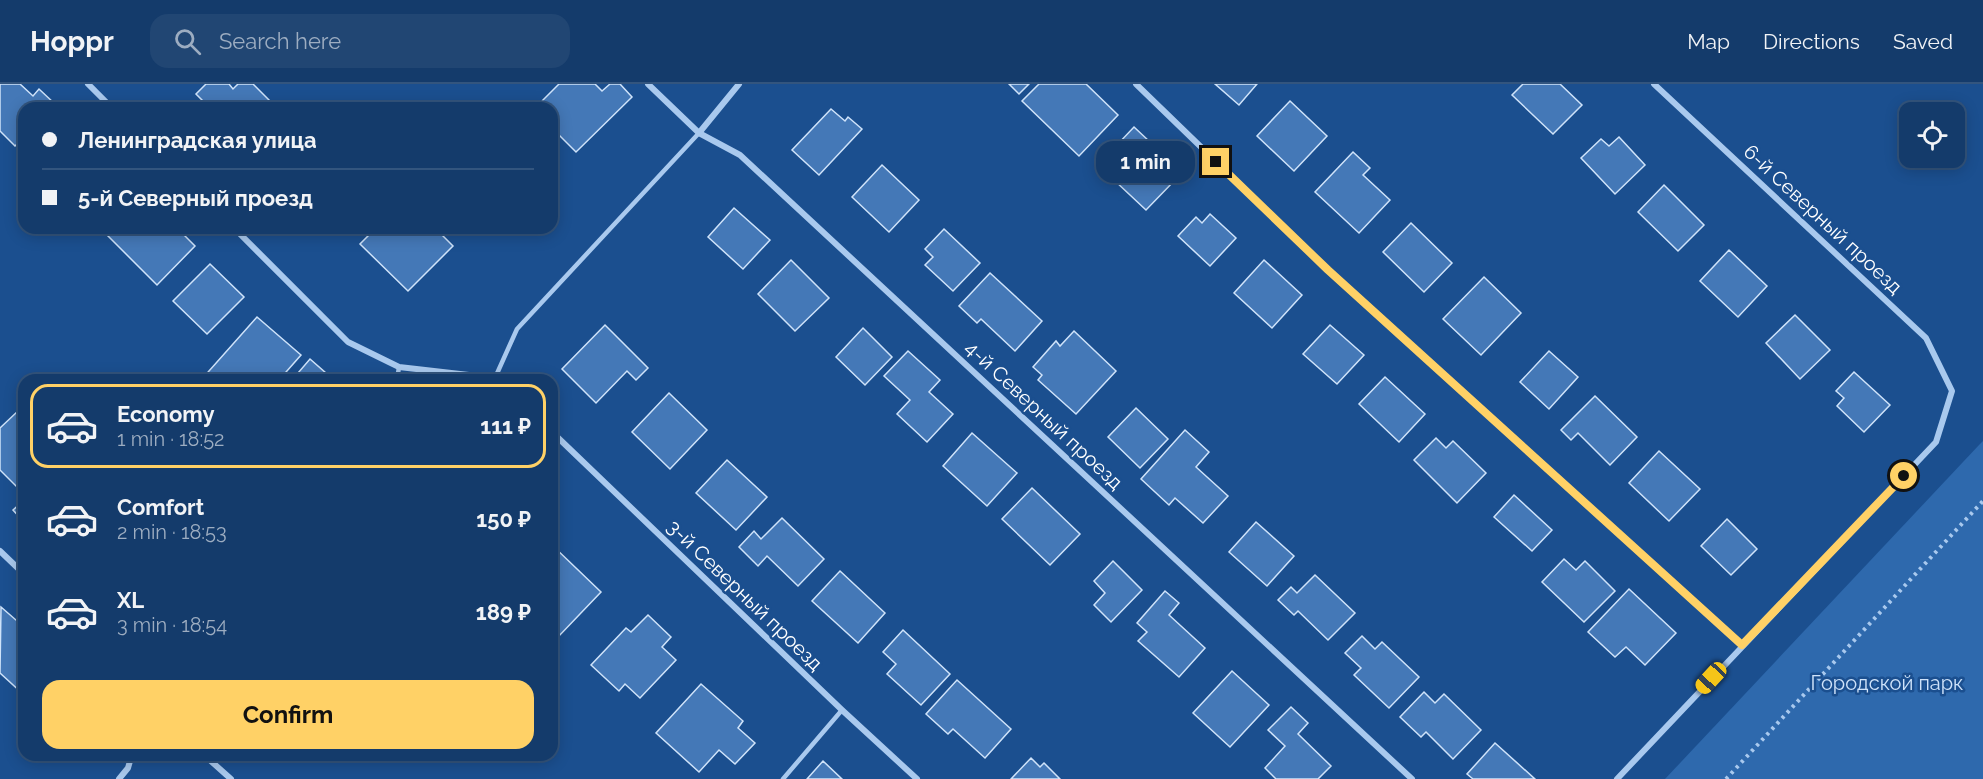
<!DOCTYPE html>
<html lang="en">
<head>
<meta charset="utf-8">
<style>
  :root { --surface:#143b6b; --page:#214673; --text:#f1f3f6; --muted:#9dadc1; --line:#33557e; --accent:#ffd166 }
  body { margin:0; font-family:Raleway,sans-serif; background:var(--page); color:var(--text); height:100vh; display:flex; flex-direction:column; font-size:22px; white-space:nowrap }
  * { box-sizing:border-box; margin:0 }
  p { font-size:20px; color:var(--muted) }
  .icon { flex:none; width:33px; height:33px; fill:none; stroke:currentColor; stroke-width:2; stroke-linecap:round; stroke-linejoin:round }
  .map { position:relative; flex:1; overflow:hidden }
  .details { position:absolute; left:18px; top:290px; width:540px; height:387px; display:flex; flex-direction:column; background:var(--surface); border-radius:18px; box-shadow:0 3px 15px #0003,0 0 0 2px var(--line) }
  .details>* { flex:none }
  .top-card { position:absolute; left:18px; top:18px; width:540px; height:132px; border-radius:18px; box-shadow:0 3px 15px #0003,0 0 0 2px var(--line); display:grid; align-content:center; height:132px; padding:0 24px; background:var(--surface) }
  .buttons { position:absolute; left:1899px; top:18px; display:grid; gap:12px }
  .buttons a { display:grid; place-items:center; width:66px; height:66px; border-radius:12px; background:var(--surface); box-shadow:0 3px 15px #0003,0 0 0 2px var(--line); font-size:30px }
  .end { position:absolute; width:27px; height:27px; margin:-14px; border:8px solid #ffd166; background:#111; box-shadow:0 0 0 3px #111 }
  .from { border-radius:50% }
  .bubble { position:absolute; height:42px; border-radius:18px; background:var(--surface); box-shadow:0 3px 15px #0003,0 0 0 2px var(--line); font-size:20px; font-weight:700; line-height:42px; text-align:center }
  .car { position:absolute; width:18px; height:36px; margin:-18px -9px; border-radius:8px; box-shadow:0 0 4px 2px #0007; background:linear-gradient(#f5c518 24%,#345 0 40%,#f5c518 0 76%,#345 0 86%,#f5c518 0) }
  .top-card b { display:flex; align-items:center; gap:21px; height:57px; font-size:22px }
  .top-card b+b { border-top:2px solid var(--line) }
  .top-card i { width:15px; height:15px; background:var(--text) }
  ul { padding:10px 0 0; list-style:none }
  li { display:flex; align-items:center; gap:18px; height:84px; margin:0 12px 9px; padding:0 12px; border:3px solid transparent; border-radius:18px }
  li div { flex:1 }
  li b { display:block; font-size:22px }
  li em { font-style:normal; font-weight:700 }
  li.on { border-color:var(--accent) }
  li>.icon { width:54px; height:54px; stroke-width:1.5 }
  .button { display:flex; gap:12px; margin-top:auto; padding:12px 24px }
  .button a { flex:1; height:69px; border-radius:18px; background:var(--accent); color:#111; font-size:24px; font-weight:700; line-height:69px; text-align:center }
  header { display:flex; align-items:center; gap:36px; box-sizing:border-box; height:84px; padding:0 30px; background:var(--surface); border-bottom:2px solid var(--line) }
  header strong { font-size:28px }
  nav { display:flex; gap:33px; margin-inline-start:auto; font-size:21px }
  .search { width:420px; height:54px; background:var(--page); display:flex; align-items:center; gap:15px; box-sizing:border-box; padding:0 21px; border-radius:18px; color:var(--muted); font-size:22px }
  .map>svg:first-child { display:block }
  .green { fill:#2e69ad }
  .building { fill:#4478b7; stroke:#cfe3fa; stroke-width:1.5 }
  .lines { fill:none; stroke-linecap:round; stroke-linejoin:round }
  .path { stroke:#a9c9ee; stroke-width:4; stroke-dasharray:3 4.5; stroke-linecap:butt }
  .service { stroke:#a9c9ee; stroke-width:4.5 }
  .minor { stroke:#a9c9ee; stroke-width:6 }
  .route { stroke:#ffd166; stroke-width:8 }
  .labels { text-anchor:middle; stroke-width:5; stroke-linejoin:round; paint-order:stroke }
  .street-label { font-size:20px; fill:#fff; stroke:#1b4f8f }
  .park-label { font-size:20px; fill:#cfe3fa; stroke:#1b4f8f }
</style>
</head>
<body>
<header>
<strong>Hoppr</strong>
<div class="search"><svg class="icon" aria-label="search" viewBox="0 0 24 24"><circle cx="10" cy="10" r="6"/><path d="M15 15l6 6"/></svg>Search here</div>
<nav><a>Map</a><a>Directions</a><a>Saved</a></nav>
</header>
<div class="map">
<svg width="1983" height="695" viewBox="0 0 1983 695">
  <rect width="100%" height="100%" fill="#1b4f8f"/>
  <path class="green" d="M1983 357V695H1665L1979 361Z"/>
  <g class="building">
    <path d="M0 0H20L33 12 39 5 55 20 51 24H24V53L15 62 0 47Z"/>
    <path d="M206 0H229L233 5 238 0H253L277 24H210L196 10Z"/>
    <path d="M559 0H595L602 7 610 0H620L632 13 576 68 552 44V24H535Z"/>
    <path d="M1009 0H1029L1019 10Z"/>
    <path d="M1039 0H1086L1118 31 1079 72 1022 17Z"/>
    <path d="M1215 0H1257L1239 21Z"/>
    <path d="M1523 0H1560L1582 21 1553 50 1512 11Z"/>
    <path d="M1290 17 1327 52 1294 87 1257 52Z"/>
    <path d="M831 25 845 37 848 33 862 45 819 91 792 66Z"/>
    <path d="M1134 43 1150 58 1143 65 1176 95 1146 126 1098 81Z"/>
    <path d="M1619 53 1645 81 1615 110 1581 74 1601 55 1609 62Z"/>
    <path d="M1353 68 1370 84 1363 91 1390 116 1359 149 1315 108Z"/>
    <path d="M882 81 919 116 889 148 852 113Z"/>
    <path d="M1664 101 1704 141 1678 167 1638 128Z"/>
    <path d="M734 124 770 156 743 185 708 153Z"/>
    <path d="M1210 130 1236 154 1210 182 1178 152 1196 133 1202 139Z"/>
    <path d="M1411 139 1452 179 1424 208 1383 168Z"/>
    <path d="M100 144H177L195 162 157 201Z"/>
    <path d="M376 144H435L453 162 408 207 360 160Z"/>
    <path d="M944 145 980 179 953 207 925 181 933 173 925 165Z"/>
    <path d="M1729 166 1767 202 1738 233 1700 197Z"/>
    <path d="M791 176 829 214 795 247 758 210Z"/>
    <path d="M1264 176 1302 211 1272 244 1234 209Z"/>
    <path d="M210 180 244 213 207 250 173 217Z"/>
    <path d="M990 189 1042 237 1015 267 981 235 977 239 959 222Z"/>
    <path d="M1484 193 1521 229 1481 271 1443 235Z"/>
    <path d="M1795 231 1830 266 1800 295 1766 259Z"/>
    <path d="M257 233 301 271 279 296H201Z"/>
    <path d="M605 241 648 284 636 296 627 287 596 319 562 285Z"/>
    <path d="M1330 241 1364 271 1337 300 1303 270Z"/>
    <path d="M863 244 892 273 865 301 836 273Z"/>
    <path d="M1074 247 1116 287 1076 330 1038 296 1042 291 1033 283 1056 257 1060 262Z"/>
    <path d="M908 267 940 296 929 308 953 330 927 358 897 330 910 316 884 292Z"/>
    <path d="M1549 267 1578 293 1549 325 1520 298Z"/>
    <path d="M310 275 327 290 323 296H292Z"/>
    <path d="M1854 288 1890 321 1864 348 1837 322 1844 314 1836 307Z"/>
    <path d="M1385 293 1425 330 1399 358 1359 320Z"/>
    <path d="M669 309 707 346 670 385 632 348Z"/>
    <path d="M1595 312 1637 353 1610 381 1578 349 1571 356 1561 346Z"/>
    <path d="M1136 324 1168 355 1140 384 1108 353Z"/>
    <path d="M18 327 24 333V410L0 386V344Z"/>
    <path d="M1185 346 1209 368 1196 383 1228 412 1203 439 1175 414 1169 421 1141 395Z"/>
    <path d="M972 349 1017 389 987 422 943 382Z"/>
    <path d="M1436 354 1446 364 1453 357 1486 389 1457 419 1414 376Z"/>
    <path d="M1659 367 1700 405 1669 437 1629 399Z"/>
    <path d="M727 376 767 413 736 446 696 409Z"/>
    <path d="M1032 404 1080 450 1050 481 1002 435Z"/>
    <path d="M1514 411 1552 446 1532 467 1494 433Z"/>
    <path d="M24 416V438L13 426Z"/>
    <path d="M782 434 824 475 798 502 767 472 758 482 739 463 754 447 761 455Z"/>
    <path d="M1727 435 1757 465 1731 491 1701 462Z"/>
    <path d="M1256 438 1294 472 1267 502 1229 468Z"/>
    <path d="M552 461 601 508 558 553 552 547Z"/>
    <path d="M1564 475 1576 486 1585 477 1615 507 1584 538 1542 498Z"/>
    <path d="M1113 477 1142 506 1111 538 1094 521 1105 509 1094 497Z"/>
    <path d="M840 487 885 529 858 559 812 517Z"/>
    <path d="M1315 491 1355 529 1328 556 1298 527 1294 531 1278 516 1291 503 1297 509Z"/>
    <path d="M1629 505 1676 549 1645 581 1626 563 1615 573 1588 548Z"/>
    <path d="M1165 507 1179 519 1169 531 1205 564 1179 593 1138 557 1147 548 1137 539Z"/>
    <path d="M1 523 24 543 23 610 0 589Z"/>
    <path d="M648 531 671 553 662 563 676 576 640 614 625 600 619 607 591 581 626 544 631 548Z"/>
    <path d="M903 546 950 590 921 621 887 590 896 580 883 568Z"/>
    <path d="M1362 552 1375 565 1382 558 1419 593 1389 624 1354 591 1361 584 1345 569Z"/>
    <path d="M1232 587 1269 621 1230 663 1193 629Z"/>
    <path d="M957 596 1011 645 985 674 953 645 948 650 926 630Z"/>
    <path d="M701 600 743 637 738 644 755 659 735 680 719 666 699 688 656 649Z"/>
    <path d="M1424 608 1435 619 1444 610 1481 646 1453 675 1426 648 1421 653 1400 633Z"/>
    <path d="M1291 623 1308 639 1298 650 1331 682 1318 695H1276L1265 684 1285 662 1268 646Z"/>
    <path d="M1495 659 1535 695H1473L1467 690Z"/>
    <path d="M1031 674 1040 683 1044 679 1060 695H1011Z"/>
    <path d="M823 677 842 695H807Z"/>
  </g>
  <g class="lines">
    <path class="path" d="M1726 695 1983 417"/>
    <g class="service">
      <path d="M495 294 517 245 699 49"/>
      <path d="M397 296 399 283"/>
      <path d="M783 695 842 626"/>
    </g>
    <g class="minor">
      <path d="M88 0 112 24"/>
      <path d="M648 0 699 49 740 71 1412 695"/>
      <path d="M1136 0 1328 186 1742 561"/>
      <path d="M699 49 739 0"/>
      <path d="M234 144 348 258 399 283 495 294 497 296"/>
      <path d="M552 348 842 626 917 695"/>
      <path d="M0 467 24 490"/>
      <path d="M203 670 231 695"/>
      <path d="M119 695 128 684 132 670"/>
      <path d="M1617 695 1936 358 1952 307 1926 254 1654 0"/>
    </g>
  </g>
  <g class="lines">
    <path class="route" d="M1216 78 1328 186 1742 561 1904 392"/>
  </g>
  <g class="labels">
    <g class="street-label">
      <text transform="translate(1823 135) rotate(43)" y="7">6-й Северный проезд</text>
      <text transform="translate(1044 331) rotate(43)" y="7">4-й Северный проезд</text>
      <text transform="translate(745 511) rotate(44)" y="7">3-й Северный проезд</text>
    </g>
    <g class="park-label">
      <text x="1887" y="606">Городской парк</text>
    </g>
  </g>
</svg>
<div class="buttons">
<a><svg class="icon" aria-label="locate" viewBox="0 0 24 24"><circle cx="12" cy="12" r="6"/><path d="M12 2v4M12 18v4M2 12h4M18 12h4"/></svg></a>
</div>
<i class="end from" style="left:1904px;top:392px"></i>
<i class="end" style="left:1216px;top:78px"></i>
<div class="bubble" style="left:1096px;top:57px;width:99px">1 min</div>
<i class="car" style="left:1711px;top:594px;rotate:223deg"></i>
<div class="top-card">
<b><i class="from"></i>Ленинградская улица</b>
<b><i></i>5-й Северный проезд</b>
</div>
<section class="details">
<ul>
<li class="on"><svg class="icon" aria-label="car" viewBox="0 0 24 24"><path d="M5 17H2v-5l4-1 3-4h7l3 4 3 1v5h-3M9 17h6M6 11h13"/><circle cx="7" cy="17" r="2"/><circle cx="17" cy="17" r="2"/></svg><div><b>Economy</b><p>1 min · 18:52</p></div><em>111 ₽</em></li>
<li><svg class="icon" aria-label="car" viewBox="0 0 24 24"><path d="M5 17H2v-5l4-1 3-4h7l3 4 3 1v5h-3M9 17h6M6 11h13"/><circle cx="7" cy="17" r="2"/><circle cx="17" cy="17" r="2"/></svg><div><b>Comfort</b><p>2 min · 18:53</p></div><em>150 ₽</em></li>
<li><svg class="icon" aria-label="car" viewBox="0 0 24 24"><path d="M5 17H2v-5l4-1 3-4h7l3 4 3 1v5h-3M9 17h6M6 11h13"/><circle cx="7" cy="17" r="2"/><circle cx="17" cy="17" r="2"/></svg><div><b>XL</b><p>3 min · 18:54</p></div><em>189 ₽</em></li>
</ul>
<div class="button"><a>Confirm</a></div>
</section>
</div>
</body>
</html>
